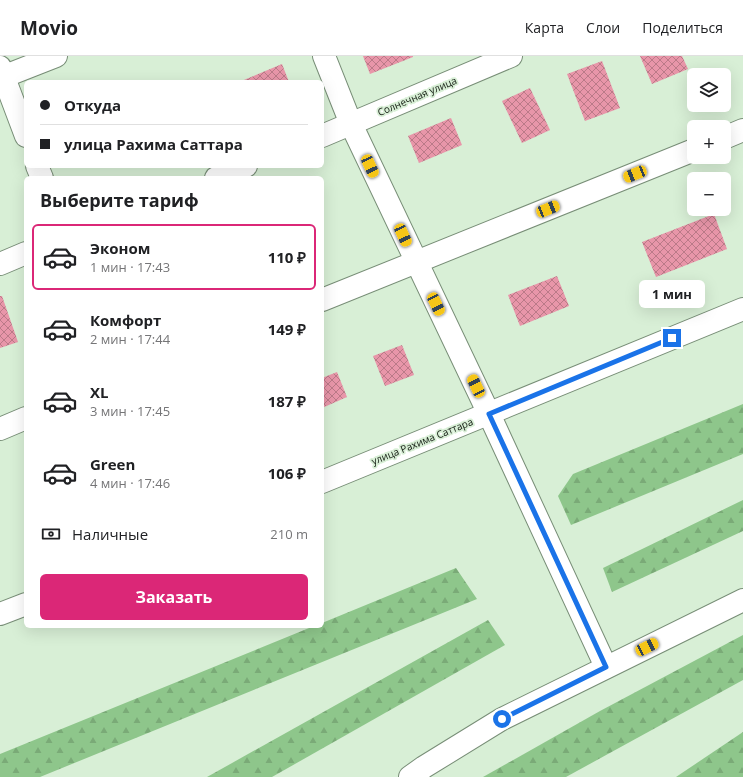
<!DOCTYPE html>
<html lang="ru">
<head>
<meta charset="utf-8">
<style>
  :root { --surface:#fff; --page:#f2f2f2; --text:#202124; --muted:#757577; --line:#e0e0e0; --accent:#db2777 }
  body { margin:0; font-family:"Open Sans",sans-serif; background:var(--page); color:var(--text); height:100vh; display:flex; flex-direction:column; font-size:15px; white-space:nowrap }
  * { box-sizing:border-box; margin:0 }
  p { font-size:13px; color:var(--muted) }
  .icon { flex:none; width:22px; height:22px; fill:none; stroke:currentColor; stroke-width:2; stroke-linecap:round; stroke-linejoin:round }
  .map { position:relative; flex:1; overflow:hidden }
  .side { position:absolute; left:24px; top:120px; width:300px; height:452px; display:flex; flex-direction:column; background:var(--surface); border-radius:6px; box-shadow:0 4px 16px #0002 }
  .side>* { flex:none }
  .top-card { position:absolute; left:24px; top:24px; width:300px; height:88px; border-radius:6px; box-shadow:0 4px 16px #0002; display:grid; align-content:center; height:88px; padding:0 16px; background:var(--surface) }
  .fabs { position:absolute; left:687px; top:12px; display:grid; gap:8px }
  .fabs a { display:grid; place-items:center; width:44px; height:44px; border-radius:6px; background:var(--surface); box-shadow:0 4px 16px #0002; font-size:20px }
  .end { position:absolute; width:18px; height:18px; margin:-9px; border:5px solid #1a73e8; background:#fff; box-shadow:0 0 0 2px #fff }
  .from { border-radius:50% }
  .bubble { position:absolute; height:28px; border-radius:6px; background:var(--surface); box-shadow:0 4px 16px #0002; font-size:13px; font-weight:700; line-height:28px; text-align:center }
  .car { position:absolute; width:12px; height:24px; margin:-12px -6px; border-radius:5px; box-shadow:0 0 3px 1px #0007; background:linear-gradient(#f5c518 24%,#345 0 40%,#f5c518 0 76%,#345 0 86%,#f5c518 0) }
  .top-card b { display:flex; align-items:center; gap:14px; height:38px; font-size:15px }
  .top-card b+b { border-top:1px solid var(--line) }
  .top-card i { width:10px; height:10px; background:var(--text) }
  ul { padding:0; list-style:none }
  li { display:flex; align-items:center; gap:12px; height:66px; margin:0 8px 6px; padding:0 8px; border:2px solid transparent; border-radius:6px }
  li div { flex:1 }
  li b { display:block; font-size:15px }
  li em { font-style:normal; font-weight:700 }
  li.selected { border-color:var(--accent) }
  li>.icon { width:36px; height:36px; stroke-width:1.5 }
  h2 { padding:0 16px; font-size:18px; line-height:48px }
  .pay { display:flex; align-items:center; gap:10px; height:44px; padding:0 16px; font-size:15px }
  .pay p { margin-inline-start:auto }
  .action { display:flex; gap:8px; margin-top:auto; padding:8px 16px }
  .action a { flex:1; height:46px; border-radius:6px; background:var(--accent); color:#fff; font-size:16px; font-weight:700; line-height:46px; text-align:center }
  header { display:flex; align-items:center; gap:24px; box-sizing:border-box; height:56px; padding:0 20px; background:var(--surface); border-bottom:1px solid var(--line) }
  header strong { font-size:19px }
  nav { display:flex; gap:22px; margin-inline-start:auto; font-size:14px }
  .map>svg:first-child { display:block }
  .forest { fill:url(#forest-firs) }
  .building { fill:url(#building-cross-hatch) }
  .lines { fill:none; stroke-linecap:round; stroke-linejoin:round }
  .minor-casing { stroke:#788e77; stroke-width:24 }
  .major-casing { stroke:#788e77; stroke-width:24 }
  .minor { stroke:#fff; stroke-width:22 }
  .major { stroke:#fff; stroke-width:22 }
  .route { stroke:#1a73e8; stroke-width:5 }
  .labels { text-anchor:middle; stroke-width:3.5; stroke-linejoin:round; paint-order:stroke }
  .street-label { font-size:10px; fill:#151d14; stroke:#d8efd6 }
</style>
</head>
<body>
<header>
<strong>Movio</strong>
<nav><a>Карта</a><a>Слои</a><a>Поделиться</a></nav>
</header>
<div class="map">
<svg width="743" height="721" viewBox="0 0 743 721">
  <defs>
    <pattern id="forest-firs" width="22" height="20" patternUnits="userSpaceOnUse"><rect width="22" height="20" fill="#8ec68b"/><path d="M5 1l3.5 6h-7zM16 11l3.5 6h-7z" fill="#7aaa77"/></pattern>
    <pattern id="building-cross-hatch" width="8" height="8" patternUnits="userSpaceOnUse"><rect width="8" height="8" fill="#e896a9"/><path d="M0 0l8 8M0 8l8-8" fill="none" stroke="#bb7a88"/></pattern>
  </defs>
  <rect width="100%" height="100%" fill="#d8efd6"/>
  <g class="forest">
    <path d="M743 348V398L571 469 558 440 573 418Z"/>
    <path d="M743 444V475L612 536 603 512Z"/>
    <path d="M456 512 477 543 40 721H0V698L314 570H322V567Z"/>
    <path d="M488 564 505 589 272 721H207Z"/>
    <path d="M743 579V624L566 721H483L600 655Z"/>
    <path d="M743 676V721H676Z"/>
  </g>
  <g class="building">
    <path d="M363 0H413V1L370 18Z"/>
    <path d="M640 0H682L688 13 652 28Z"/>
    <path d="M602 5 620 52 585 65 567 18Z"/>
    <path d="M282 8 289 26H239Z"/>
    <path d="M530 32 550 74 522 87 502 45Z"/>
    <path d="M451 62 462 89 419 107 408 80Z"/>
    <path d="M714 158 727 193 656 221 642 186Z"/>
    <path d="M557 220 569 250 520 270 508 239Z"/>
    <path d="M0 240H2L18 286 0 292Z"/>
    <path d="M402 289 414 319 385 330 373 300Z"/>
    <path d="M337 316 347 341 322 352V322Z"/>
  </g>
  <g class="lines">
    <g class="minor-casing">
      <g id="minor">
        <path d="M324 0 351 68 489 358 606 611"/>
        <path d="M0 11 26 80"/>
        <path d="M0 22 56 0"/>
        <path d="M322 80 511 0"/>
        <path d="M724 82 743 74"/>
        <path d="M37 110 42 122"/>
        <path d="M216 122 246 110"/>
        <path d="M0 208 26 197"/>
        <path d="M322 244 694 94"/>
        <path d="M0 373 26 362"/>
        <path d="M322 426 743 253"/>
        <path d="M0 558 26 548"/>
      </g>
    </g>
    <g class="major-casing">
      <path id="major" d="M410 721 424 711 502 663 743 544"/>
    </g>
    <use href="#minor" class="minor"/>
    <use href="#major" class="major"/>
  </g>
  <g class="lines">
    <path class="route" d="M502 663 606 611 489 358 672 282"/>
  </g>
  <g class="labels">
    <g class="street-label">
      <text transform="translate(417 40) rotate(-23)" y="4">Солнечная улица</text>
      <text transform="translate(422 385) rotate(-22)" y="4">улица Рахима Саттара</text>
    </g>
  </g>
</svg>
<div class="fabs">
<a><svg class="icon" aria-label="layers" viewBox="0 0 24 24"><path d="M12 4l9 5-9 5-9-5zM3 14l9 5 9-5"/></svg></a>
<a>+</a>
<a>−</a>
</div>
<i class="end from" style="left:502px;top:663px"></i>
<i class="end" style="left:672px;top:282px"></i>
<div class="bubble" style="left:639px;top:224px;width:66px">1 мин</div>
<i class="car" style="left:370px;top:110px;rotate:155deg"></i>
<i class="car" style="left:635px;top:118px;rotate:248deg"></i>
<i class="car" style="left:548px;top:153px;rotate:68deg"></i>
<i class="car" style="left:403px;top:179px;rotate:155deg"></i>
<i class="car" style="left:436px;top:248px;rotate:154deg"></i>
<i class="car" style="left:476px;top:330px;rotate:334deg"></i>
<i class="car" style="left:647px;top:591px;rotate:64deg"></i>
<div class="top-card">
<b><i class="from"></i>Откуда</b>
<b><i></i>улица Рахима Саттара</b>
</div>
<section class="side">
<h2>Выберите тариф</h2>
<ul>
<li class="selected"><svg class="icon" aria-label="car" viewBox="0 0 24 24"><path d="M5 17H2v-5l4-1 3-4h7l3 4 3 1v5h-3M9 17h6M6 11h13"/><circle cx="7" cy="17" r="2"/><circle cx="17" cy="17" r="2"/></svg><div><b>Эконом</b><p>1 мин · 17:43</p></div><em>110 ₽</em></li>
<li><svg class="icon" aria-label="car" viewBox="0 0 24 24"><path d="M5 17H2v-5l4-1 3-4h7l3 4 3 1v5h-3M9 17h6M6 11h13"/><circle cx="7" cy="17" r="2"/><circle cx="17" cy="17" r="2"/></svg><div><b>Комфорт</b><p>2 мин · 17:44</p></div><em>149 ₽</em></li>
<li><svg class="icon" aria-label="car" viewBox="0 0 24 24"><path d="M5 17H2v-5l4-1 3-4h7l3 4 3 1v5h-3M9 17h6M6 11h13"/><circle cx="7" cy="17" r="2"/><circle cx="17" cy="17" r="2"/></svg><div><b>XL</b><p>3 мин · 17:45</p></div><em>187 ₽</em></li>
<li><svg class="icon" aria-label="car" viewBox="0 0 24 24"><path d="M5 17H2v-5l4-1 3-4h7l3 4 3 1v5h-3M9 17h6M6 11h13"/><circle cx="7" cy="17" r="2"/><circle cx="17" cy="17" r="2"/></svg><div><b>Green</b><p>4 мин · 17:46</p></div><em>106 ₽</em></li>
</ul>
<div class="pay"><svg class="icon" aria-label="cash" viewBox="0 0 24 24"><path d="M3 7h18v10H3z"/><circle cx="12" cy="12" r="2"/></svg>Наличные<p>210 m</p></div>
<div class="action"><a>Заказать</a></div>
</section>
</div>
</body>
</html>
